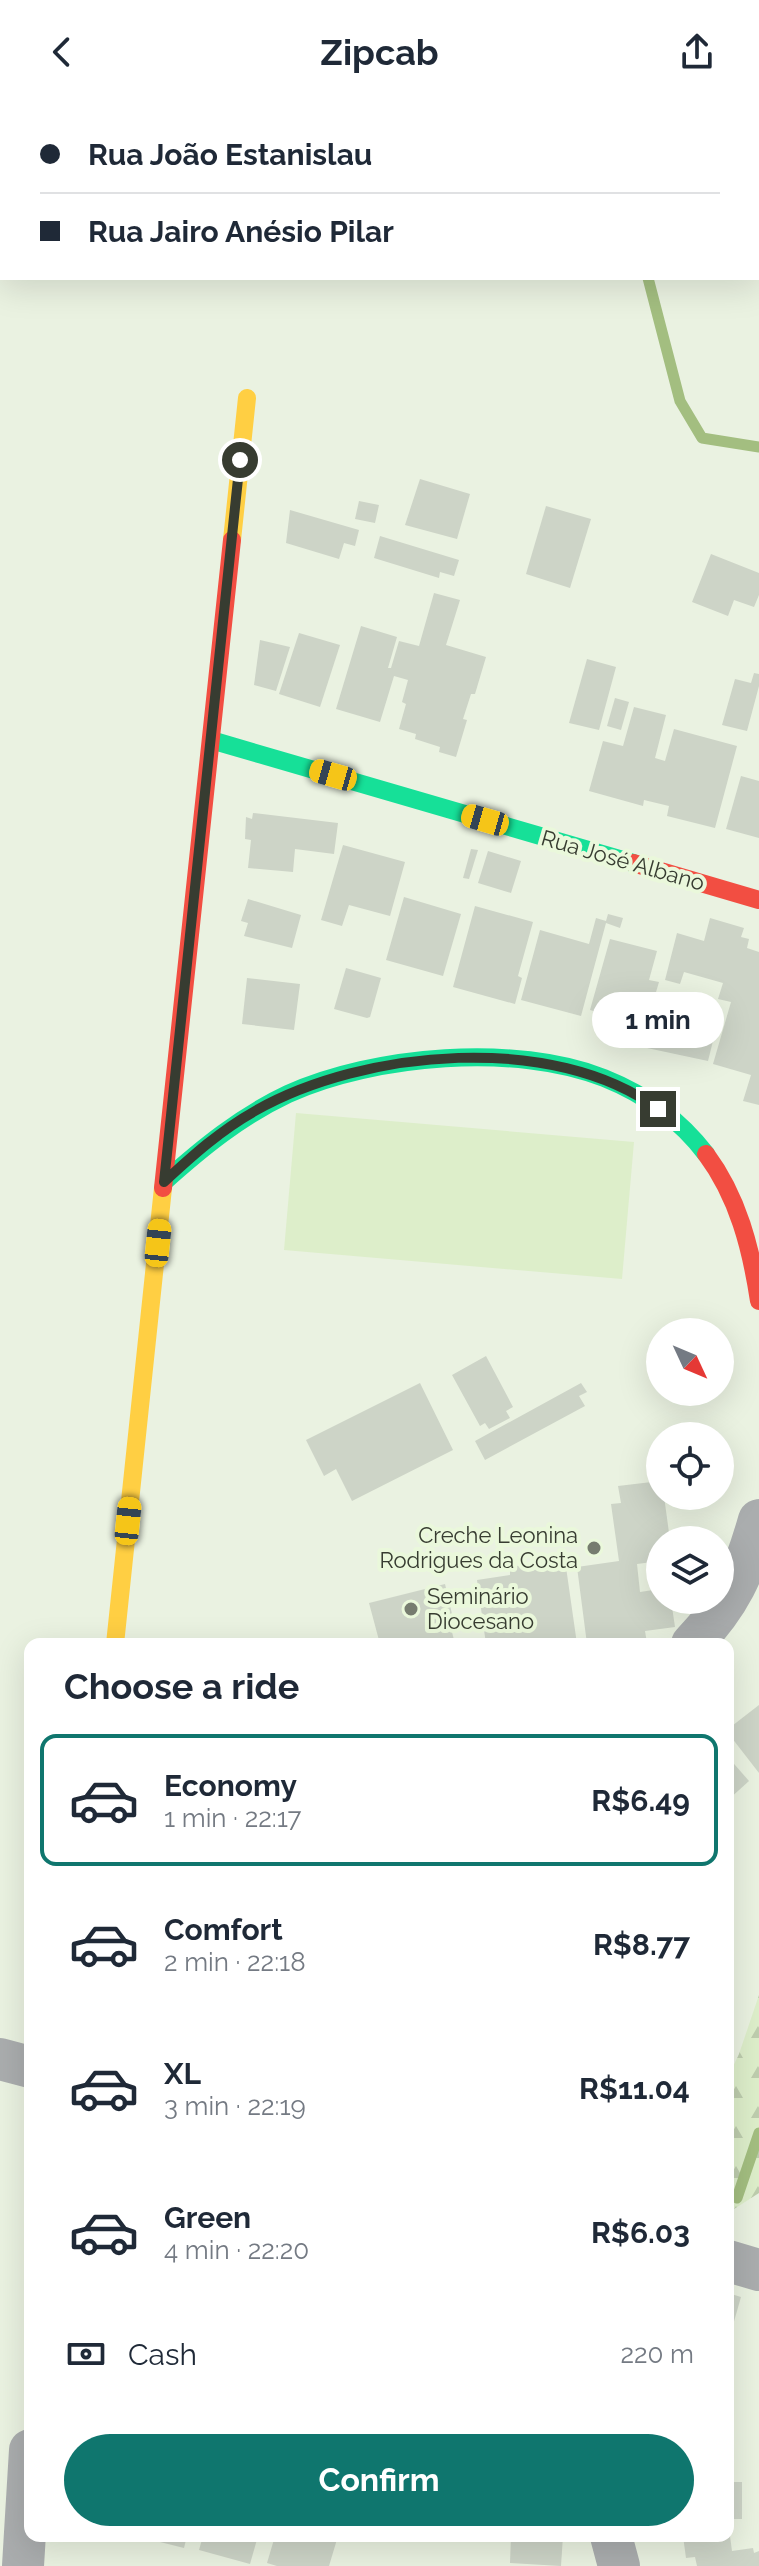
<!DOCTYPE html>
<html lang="en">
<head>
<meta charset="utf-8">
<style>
  :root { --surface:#fff; --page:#f6f6f7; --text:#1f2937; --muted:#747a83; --line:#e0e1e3; --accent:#0f766e }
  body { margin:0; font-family:Raleway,sans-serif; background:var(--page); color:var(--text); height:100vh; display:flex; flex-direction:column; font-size:30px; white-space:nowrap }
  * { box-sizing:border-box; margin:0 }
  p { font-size:26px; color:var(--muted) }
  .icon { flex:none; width:44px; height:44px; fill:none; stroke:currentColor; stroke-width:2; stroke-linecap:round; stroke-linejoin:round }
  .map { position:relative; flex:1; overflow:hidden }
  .details { position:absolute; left:24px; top:1534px; width:710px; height:904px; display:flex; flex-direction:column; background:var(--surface); border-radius:16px; box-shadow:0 8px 32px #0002 }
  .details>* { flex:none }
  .hud { position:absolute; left:0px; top:0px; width:760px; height:176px; box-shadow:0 8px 32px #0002; display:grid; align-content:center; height:176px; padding:0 40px; background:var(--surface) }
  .needle { width:52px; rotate:134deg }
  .controls { position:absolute; left:646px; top:1214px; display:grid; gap:16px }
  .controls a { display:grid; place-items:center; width:88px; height:88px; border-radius:50%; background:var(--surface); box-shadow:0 8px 32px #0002; font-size:40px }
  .end { position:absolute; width:36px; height:36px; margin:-18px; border:10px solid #373c31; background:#fff; box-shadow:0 0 0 4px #fff }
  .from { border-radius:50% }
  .bubble { position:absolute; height:56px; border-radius:28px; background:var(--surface); box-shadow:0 8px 32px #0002; font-size:26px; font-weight:700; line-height:56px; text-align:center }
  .car { position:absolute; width:24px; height:48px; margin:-24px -12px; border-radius:10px; box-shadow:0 0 6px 2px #0007; background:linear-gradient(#f5c518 24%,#345 0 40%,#f5c518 0 76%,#345 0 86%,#f5c518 0) }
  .hud b { display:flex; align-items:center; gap:28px; height:76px; font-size:30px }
  .hud b+b { border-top:2px solid var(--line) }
  .hud i { width:20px; height:20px; background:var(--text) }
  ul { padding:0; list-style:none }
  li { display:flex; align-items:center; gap:24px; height:132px; margin:0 16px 12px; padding:0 24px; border:4px solid transparent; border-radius:16px }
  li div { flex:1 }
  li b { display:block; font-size:30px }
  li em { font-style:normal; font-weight:700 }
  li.selected { border-color:var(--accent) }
  li>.icon { width:72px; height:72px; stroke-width:1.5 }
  h2 { padding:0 40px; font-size:36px; line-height:96px }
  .pay { display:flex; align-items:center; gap:20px; height:88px; padding:0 40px; font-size:30px }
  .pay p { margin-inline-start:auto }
  .button { display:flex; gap:16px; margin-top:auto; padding:16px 40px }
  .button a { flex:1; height:92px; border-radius:48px; background:var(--accent); color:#fff; font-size:32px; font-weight:700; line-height:92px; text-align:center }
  header { display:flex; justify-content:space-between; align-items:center; height:104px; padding:0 40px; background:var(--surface); font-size:36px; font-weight:700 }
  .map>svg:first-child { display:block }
  .green { fill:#ddeeca }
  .forest { fill:url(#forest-firs) }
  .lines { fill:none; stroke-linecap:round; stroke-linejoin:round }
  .stream { stroke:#a3be80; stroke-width:11 }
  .building { fill:#cdd4c7 }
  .street { stroke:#aaadae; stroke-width:42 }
  .fast { stroke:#16e098; stroke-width:18 }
  .slow { stroke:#ffcf43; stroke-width:18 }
  .jam { stroke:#f24e42; stroke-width:18 }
  .route { stroke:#373c31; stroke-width:10 }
  .poi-dot { fill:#767c6f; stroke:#eaf8db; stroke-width:3 }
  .labels { text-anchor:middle; stroke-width:8; stroke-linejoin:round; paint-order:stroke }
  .street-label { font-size:22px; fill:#373c31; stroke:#eaf8db }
  .poi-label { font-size:22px; fill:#373c31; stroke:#eaf8db; text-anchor:end }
</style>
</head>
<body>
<header><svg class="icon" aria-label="back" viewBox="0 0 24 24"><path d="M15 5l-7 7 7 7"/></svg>Zipcab<svg class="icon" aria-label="share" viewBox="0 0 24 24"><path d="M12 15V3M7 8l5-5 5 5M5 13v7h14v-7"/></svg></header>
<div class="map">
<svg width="759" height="2462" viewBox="0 0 759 2462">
  <defs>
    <pattern id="forest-firs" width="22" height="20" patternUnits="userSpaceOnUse" patternTransform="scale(2)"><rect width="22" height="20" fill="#ddeeca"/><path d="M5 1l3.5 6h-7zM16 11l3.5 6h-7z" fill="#becdae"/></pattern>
  </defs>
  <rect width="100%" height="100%" fill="#eaf2e1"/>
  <path class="green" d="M296 1009 634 1038 622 1175 284 1146Z"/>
  <path class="forest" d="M759 1891V2089L731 2107 728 2106V1973L739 1950Z"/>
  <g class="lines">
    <g class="stream">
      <path d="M577 0 579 2"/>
      <path d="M648 174 680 297 702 334 759 343"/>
      <path d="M737 2094 759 2029"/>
    </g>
  </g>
  <g class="building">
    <path d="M420 375 470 390 457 435 405 421Z"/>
    <path d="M359 397 379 401 375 419 355 415Z"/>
    <path d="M546 402 591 415 570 484 526 470Z"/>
    <path d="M290 406 359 426 355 442 344 439 339 455 286 439Z"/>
    <path d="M380 432 459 456 454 472 440 468 439 474 374 454Z"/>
    <path d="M711 450 759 469V491L754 503 734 496 728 512 692 498Z"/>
    <path d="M434 489 460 496 446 541 486 553 475 590H471L463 615 467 616 456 653 439 648 440 643 415 635 416 630 399 625 406 600 402 598 408 576 394 572 380 618 336 605 361 522 397 533 388 564H391L399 537 419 542Z"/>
    <path d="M299 529 340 541 320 603 279 590Z"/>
    <path d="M260 536 290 543 276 587 254 581Z"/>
    <path d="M587 555 616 563 599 626 569 619Z"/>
    <path d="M754 569 759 570V582L747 627 722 621 735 575 751 579Z"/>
    <path d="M615 594 629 598 621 626 607 622Z"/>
    <path d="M634 603 666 611 655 654 665 657 674 625 737 642 715 724 667 712 669 702 644 696 643 702 589 687 603 637 623 642Z"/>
    <path d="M741 672 759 677V734L726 725Z"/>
    <path d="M253 709 338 719 334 750 295 745 293 768 248 764 251 736 245 735 246 713 252 715Z"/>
    <path d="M343 741 405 758 390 812 349 801 342 822 321 816Z"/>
    <path d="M471 745 478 746 469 775 463 774Z"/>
    <path d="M488 747 521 757 511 789 478 779Z"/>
    <path d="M404 793 461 810 443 872 386 856Z"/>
    <path d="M248 795 301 811 292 844 244 832 248 819 241 817Z"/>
    <path d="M475 802 533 818 518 872 522 874 515 900 453 883Z"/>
    <path d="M608 810 623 814 620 824 606 819 581 912 521 896 540 826 589 840 596 814 606 817Z"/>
    <path d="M710 814 744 824 741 833 749 835 747 844 759 848V1001L743 997 751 971 713 960 731 898 718 895 723 879 684 868 680 880 665 876 677 829 704 837Z"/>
    <path d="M610 835 657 847 649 876 659 878 646 922 590 906Z"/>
    <path d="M346 864 381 874 370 913 367 914 334 905Z"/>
    <path d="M247 874 300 880 294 926 242 920Z"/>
    <path d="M677 894 721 905 708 957 647 944 654 915 671 919Z"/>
    <path d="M486 1252 513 1303 506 1307 510 1314 489 1325 485 1319 480 1322 452 1271Z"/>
    <path d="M420 1279 453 1346 352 1397 336 1365 324 1372 306 1336Z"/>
    <path d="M581 1279 587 1288 579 1292 585 1302 485 1356 475 1337Z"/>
    <path d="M720 1347H728L726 1362 720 1361Z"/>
    <path d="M660 1377V1392H664L670 1436H660V1457L637 1460 640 1488 660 1485V1496H671L675 1523 645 1527 647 1539 587 1540 577 1463 619 1457 611 1400 621 1399 618 1382Z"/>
    <path d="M555 1456 556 1465 566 1463 577 1540H486L477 1476 510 1471V1463Z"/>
    <path d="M445 1480 452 1510 448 1512 455 1540H380L369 1499Z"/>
    <path d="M759 1601V1669L728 1629V1625Z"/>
    <path d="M728 1653 749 1677 728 1696Z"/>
    <path d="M728 2189 741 2193 729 2235H728Z"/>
    <rect x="728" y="2378" width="14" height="37"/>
    <path d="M153 2432H187L184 2444 152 2436Z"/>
    <path d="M203 2432H258L250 2460 199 2446Z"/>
    <path d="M275 2432H338L329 2462H277L267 2459Z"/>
    <path d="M511 2432H563L561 2462 510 2459Z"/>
    <path d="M683 2432H730L732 2447 753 2444 754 2449 759 2447V2462H697L695 2453 686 2454Z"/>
  </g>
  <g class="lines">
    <g class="street">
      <path d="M692 1540C731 1499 744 1469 759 1416"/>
      <path d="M0 1955 30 1963"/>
      <path d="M728 2157 759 2166"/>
      <path d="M611 2432 619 2462"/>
      <path d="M23 2462 30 2346"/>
    </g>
    <g class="fast">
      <path d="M211 636 633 759"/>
      <path d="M164 1078C202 1044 241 1012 288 990 374 951 516 939 604 974 644 990 680 1016 706 1050"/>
    </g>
    <g class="slow">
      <path d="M232 436 247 294"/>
      <path d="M115 1540 163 1084"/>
    </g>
    <g class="jam">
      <path d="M633 759 759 796"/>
      <path d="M706 1050C738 1093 751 1144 759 1197"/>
      <path d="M163 1084 232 436"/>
    </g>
  </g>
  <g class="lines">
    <path class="route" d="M240 356 164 1078C193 1051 221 1026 255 1007 364 945 554 928 658 1005"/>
  </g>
  <g class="poi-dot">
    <circle cx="594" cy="1444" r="8"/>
    <circle cx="411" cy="1505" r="8"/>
  </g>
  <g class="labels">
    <g class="street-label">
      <text transform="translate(623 756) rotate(16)" y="8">Rua José Albano</text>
    </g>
    <g class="poi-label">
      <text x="578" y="1439">Creche Leonina<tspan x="578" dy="25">Rodrigues da Costa</tspan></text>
      <text x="427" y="1500" text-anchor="start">Seminário<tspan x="427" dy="25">Diocesano</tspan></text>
    </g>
  </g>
</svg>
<div class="controls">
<a><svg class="needle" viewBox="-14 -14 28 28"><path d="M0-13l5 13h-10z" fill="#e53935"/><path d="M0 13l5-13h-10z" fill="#747a83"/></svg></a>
<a><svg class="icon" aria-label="locate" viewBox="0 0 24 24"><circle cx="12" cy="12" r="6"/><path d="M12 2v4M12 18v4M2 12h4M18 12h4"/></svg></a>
<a><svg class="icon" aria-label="layers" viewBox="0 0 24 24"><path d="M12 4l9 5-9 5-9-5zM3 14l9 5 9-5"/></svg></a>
</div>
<i class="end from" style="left:240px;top:356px"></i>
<i class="end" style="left:658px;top:1005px"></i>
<div class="bubble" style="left:592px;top:888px;width:132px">1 min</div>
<i class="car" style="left:333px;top:671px;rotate:286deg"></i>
<i class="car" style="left:485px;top:716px;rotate:286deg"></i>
<i class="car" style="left:158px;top:1139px;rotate:6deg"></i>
<i class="car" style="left:128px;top:1417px;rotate:6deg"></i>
<div class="hud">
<b><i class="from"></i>Rua João Estanislau</b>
<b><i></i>Rua Jairo Anésio Pilar</b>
</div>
<section class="details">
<h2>Choose a ride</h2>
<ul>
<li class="selected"><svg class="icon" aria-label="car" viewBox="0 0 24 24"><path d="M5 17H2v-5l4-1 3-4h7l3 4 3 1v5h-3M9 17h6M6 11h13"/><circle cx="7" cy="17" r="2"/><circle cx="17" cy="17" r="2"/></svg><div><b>Economy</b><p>1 min · 22:17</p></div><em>R$6.49</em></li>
<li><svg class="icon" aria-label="car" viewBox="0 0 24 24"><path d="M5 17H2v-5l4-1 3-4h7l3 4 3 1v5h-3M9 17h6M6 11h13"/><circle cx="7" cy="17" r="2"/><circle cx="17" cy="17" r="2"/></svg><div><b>Comfort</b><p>2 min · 22:18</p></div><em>R$8.77</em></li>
<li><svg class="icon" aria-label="car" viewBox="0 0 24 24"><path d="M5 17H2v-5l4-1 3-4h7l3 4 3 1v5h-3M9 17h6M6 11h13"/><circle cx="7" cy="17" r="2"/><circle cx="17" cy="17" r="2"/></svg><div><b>XL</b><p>3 min · 22:19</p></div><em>R$11.04</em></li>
<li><svg class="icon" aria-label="car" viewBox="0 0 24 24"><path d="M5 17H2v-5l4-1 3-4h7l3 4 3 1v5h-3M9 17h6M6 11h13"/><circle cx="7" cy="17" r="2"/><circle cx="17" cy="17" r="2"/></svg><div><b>Green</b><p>4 min · 22:20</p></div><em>R$6.03</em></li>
</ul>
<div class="pay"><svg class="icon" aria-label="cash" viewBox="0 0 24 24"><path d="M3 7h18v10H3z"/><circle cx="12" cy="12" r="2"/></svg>Cash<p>220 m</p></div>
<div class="button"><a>Confirm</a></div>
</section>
</div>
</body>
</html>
